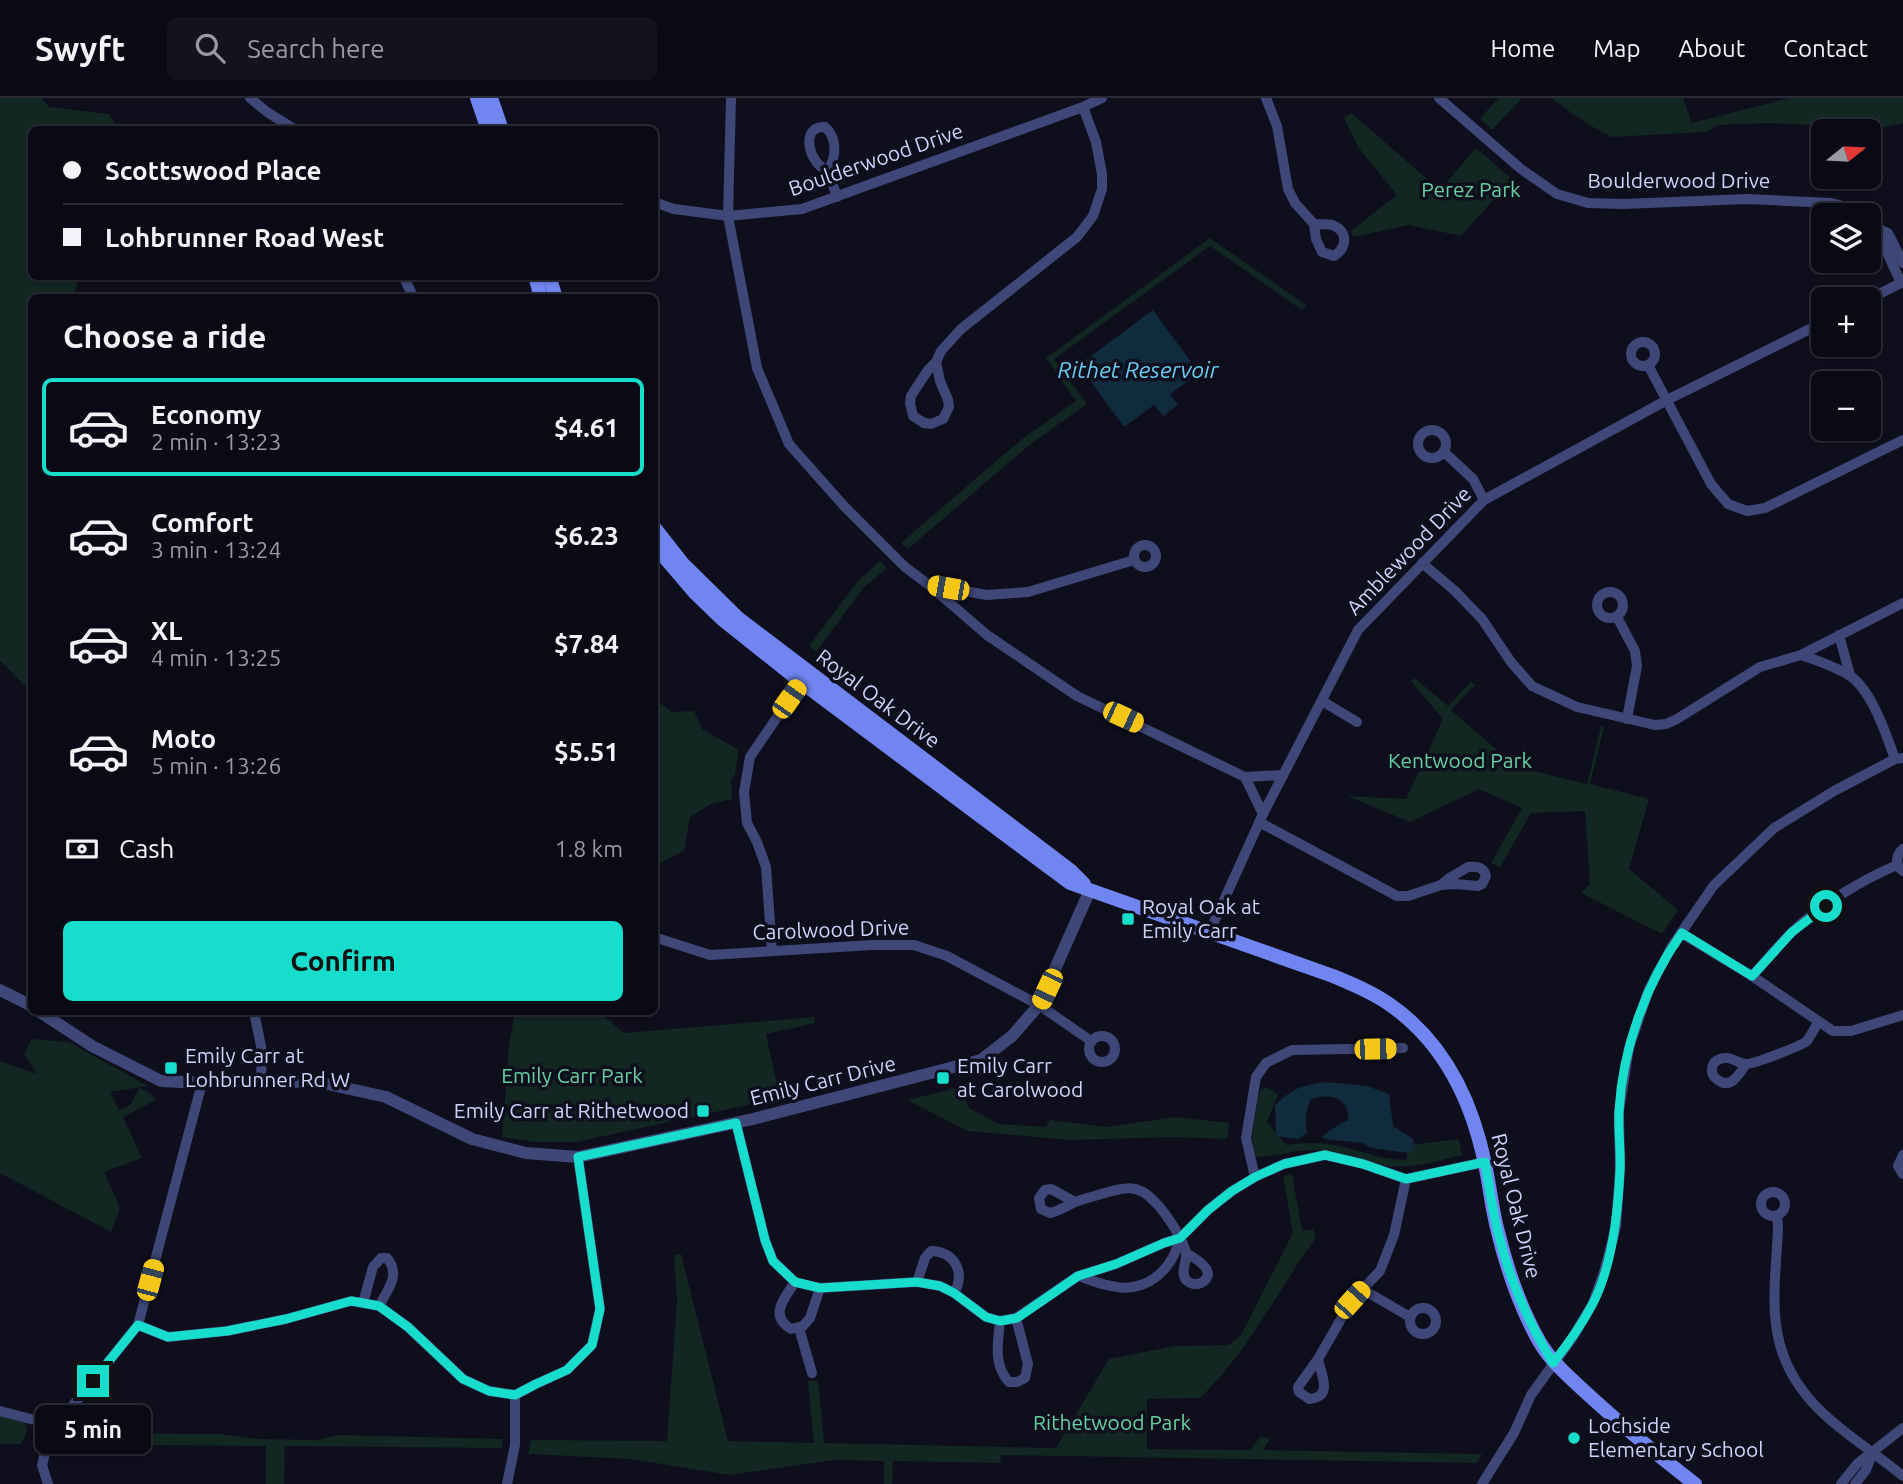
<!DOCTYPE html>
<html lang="en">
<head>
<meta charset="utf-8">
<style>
  :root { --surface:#0a0a16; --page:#13131f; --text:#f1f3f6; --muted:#999aa1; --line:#2a2b35; --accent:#17decc }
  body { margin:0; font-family:Ubuntu,sans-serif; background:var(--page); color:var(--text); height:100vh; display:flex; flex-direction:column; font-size:26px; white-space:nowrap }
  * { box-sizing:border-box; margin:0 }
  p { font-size:23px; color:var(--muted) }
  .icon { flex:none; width:38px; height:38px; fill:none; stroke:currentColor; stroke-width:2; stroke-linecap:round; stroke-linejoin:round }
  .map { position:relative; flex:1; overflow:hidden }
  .details { position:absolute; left:28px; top:196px; width:630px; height:721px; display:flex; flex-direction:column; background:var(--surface); border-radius:10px; box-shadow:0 2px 5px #0004,0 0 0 2px var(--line) }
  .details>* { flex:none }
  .hud { position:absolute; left:28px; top:28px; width:630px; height:154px; border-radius:10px; box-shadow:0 2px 5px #0004,0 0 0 2px var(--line); display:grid; align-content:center; height:154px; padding:0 35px; background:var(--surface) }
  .needle { width:46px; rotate:72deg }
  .buttons { position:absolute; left:1811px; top:21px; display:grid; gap:14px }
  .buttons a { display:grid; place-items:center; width:70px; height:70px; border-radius:10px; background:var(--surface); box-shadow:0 2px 5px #0004,0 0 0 2px var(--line); font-size:35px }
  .end { position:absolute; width:32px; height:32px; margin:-16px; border:9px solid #17decc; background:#111; box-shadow:0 0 0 4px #111 }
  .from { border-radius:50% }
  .bubble { position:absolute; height:49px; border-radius:10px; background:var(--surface); box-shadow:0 2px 5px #0004,0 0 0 2px var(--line); font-size:23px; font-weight:600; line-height:49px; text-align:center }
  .car { position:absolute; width:21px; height:42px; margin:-21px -10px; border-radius:9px; box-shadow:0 0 5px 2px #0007; background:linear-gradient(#f5c518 24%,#345 0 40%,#f5c518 0 76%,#345 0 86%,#f5c518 0) }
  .hud b { display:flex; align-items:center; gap:24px; height:66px; font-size:26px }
  .hud b+b { border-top:2px solid var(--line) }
  .hud i { width:18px; height:18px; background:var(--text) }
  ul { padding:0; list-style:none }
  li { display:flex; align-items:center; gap:21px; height:98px; margin:0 14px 10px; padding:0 21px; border:4px solid transparent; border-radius:10px }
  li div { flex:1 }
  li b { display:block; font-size:26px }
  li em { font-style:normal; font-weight:600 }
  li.current { border-color:var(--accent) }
  li>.icon { width:63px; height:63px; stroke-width:1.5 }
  h2 { padding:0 35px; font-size:32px; line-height:84px }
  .pay { display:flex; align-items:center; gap:18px; height:77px; padding:0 35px; font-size:26px }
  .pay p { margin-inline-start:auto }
  .cta { display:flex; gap:14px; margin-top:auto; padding:14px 35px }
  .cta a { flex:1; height:80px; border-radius:10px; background:var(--accent); color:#111; font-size:28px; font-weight:600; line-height:80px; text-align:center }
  header { display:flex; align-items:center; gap:42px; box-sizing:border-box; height:98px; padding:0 35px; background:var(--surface); border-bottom:2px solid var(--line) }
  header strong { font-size:33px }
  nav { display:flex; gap:38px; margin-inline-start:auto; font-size:24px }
  .search { width:490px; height:63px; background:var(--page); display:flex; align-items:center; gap:18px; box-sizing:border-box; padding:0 24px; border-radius:10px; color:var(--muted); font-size:26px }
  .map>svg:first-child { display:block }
  .green { fill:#122622 }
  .water { fill:#112b3e }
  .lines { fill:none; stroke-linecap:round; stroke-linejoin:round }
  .minor { stroke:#3e4777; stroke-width:10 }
  .tertiary { stroke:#3e4777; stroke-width:12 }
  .secondary { stroke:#7085f0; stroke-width:14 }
  .route { stroke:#17decc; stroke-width:9 }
  .poi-dot { fill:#17decc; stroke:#0e0e1d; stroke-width:2.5 }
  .labels { text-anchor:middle; stroke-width:7; stroke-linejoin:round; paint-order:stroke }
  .street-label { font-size:21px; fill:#cfd2fa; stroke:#0e0e1d }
  .park-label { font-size:21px; fill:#63d2a1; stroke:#0e0e1d }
  .poi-label { font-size:21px; fill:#cfd2fa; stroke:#0e0e1d; text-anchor:start }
  .water-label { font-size:23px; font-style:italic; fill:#68cbef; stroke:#0e0e1d }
</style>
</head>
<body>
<header>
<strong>Swyft</strong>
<div class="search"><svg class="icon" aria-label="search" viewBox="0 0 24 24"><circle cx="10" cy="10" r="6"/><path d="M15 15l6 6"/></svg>Search here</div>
<nav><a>Home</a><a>Map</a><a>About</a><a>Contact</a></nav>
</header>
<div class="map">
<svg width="1903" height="1386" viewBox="0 0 1903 1386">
  <rect width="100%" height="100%" fill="#0e0e1d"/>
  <g class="green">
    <path d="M0 0H42L49 9 109 16 118 31 32 32V178L79 179 73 199 32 200 31 594 0 562Z"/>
    <path d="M1499 0H1522L1492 32 1480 20Z"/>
    <path d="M1551 0H1683L1692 25 1790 0H1903V25L1881 30 1769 25 1718 27 1706 34 1612 39 1587 26Z"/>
    <path d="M1351 15 1440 92 1476 50 1512 81 1461 138 1409 127 1353 139 1351 133 1397 97 1358 49 1344 20Z"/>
    <path d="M1210 140 1306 207 1302 212 1210 148 1054 261 1087 306 1028 348 908 451 901 445 1022 341 1076 303 1046 260Z"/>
    <path d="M880 463 887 470 864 489 816 554 809 548 858 483Z"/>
    <path d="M1415 580 1448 608 1471 584 1475 587 1451 612 1517 669 1587 686 1601 628 1604 629 1590 686 1649 701 1629 771 1678 812 1662 836 1581 795 1590 786 1585 713 1531 715 1500 769 1491 765 1522 710 1479 691 1410 724 1347 698 1406 701 1443 621 1411 583Z"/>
    <path d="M660 605 672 614 694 613 702 631 739 652 735 677 731 682 732 701 711 706 690 719 684 753 655 768 654 611Z"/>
    <path d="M515 914H599L624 935 814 919 815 925 766 936 780 1000 576 1044H534L502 1039 509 949Z"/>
    <path d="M32 941 69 944 148 988 110 994 119 1012 130 1007 140 990 151 996 156 1002 123 1019 142 1060 104 1074 120 1110 111 1134 0 1075V963L37 976 24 956Z"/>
    <path d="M961 989 969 1010 999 1026 1046 1029 1050 1022 1107 1029 1175 1019 1229 1025 1227 1041 1175 1039 1070 1042 968 1033 907 1002Z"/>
    <path d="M1266 989 1278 996 1267 1024 1286 1047C1307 1044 1327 1044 1347 1050 1367 1055 1385 1062 1406 1062L1409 1047 1459 1041 1462 1057C1434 1064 1406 1073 1377 1066 1357 1061 1339 1053 1319 1052 1296 1051 1280 1058 1259 1059L1255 1057 1252 1038 1259 995 1261 992Z"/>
    <path d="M1292 1076 1302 1133 1314 1131 1315 1141C1277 1193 1248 1255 1200 1300L1147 1301V1351L1250 1352 1261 1338 1270 1341 1263 1352 1482 1356 1477 1365 1001 1357 1000 1365 893 1363 892 1386H884V1363L834 1362 729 1377 631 1361 528 1356 531 1342 667 1343 677 1203 674 1157 681 1156 728 1343 814 1345 808 1283H818L824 1345 1056 1350 1109 1261 1175 1248 1229 1247 1241 1237 1293 1135 1283 1078Z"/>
    <path d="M0 1316 23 1322C30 1331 26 1338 20 1346H0Z"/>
    <path d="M61 1335 219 1336 257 1341 316 1342 339 1337 503 1341 502 1350 285 1348 284 1386H266V1348L53 1346Z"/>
  </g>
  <g class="water">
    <path d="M1153 212 1199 275 1170 296 1178 307 1163 318 1154 307 1124 329 1079 267Z"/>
    <path d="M1326 984 1367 988 1389 996 1393 1028 1413 1041 1415 1050 1408 1055 1372 1050 1362 1045 1325 1041 1322 1039 1330 1032 1348 1022C1349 999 1330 995 1311 1001 1306 1013 1304 1022 1307 1035L1298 1041 1276 1038 1275 1007C1295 989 1300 988 1326 984Z"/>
  </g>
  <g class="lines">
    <g class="minor">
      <path d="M250 0 267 14 296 32"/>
      <path d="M731 0 728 118 757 270 789 346 844 408 905 469 929 487 987 537 1077 598 1245 679 1283 677"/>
      <path d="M1266 0 1277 28 1288 91 1295 105 1314 126 1316 141 1322 154 1334 158C1347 150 1349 133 1332 127 1327 126 1320 126 1314 126"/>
      <path d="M1439 0 1521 71 1557 96 1588 105 1624 106 1746 101 1831 105 1860 112 1867 117"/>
      <path d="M828 72C809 68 799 27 825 29 837 39 837 59 828 72L837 99"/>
      <path d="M654 104 674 111 728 118 802 111 1083 9 1102 0"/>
      <path d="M1869 118 1881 132 1888 135 1903 165"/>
      <path d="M1881 132 1880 139 1901 185"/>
      <path d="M403 178 414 200"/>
      <path d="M1869 201 1903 184"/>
      <circle cx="1643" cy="256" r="12"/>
      <path d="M936 264 940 283 948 302 949 309 943 321 931 326 924 325 913 318 910 305 911 298 928 272 936 264 941 253 961 231 1077 139 1093 118 1102 91V76L1096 44 1083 9"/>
      <path d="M1648 267 1711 386 1728 406 1747 413 1765 410 1903 342"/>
      <circle cx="1432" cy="346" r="14"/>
      <path d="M1444 354 1473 381 1484 402"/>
      <circle cx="1145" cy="458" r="11"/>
      <path d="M1422 465 1455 493 1482 521 1511 564 1532 588 1577 609 1655 627 1666 626 1677 621 1760 569 1801 557 1903 505"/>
      <path d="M931 487 987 497 1028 494 1134 462"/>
      <circle cx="1610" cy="507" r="13"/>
      <path d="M1617 519 1635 553 1637 568 1627 621"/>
      <path d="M1839 537 1850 577"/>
      <path d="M1801 557C1816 562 1833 568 1847 576 1871 589 1886 636 1895 661"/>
      <path d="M1322 603 1357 624"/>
      <path d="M1245 679 1263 716"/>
      <path d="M1259 724 1397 798H1408L1441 787"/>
      <path d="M1903 751C1895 758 1895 767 1903 773"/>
      <path d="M1468 769C1477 768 1484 769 1486 778L1482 786 1478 788 1455 786 1441 787 1451 779Z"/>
      <path d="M1209 835 1263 716 1358 532 1484 402 1667 302 1824 224"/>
      <path d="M1681 835 1752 878 1833 933H1851L1903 917"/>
      <path d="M654 839 710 857 872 847H914L947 858 1039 907 1091 943"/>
      <path d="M772 853 766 769 757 744 747 725 744 694 750 659 803 581"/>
      <path d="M1752 878C1765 864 1778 848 1792 834 1820 807 1862 782 1897 767"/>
      <path d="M254 914 262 953 261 982"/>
      <circle cx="1102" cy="951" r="13"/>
      <path d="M1746 966C1740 975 1731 992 1718 982 1715 980 1712 978 1712 974 1711 968 1714 963 1720 961 1730 957 1736 965 1746 966 1754 966 1801 948 1807 943 1811 937 1815 930 1818 924"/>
      <path d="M736 1025 765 1142 773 1163 795 1184 820 1190 917 1184 940 1188 954 1195 986 1219 1000 1223 1016 1220 1078 1178 1116 1166 1164 1145 1180 1140 1208 1112 1232 1093 1255 1079 1284 1066 1325 1057 1363 1066 1406 1081 1485 1064"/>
      <path d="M1903 1057 1898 1068 1903 1076"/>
      <path d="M1255 1079 1246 1040 1256 979 1266 965 1292 952 1403 950"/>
      <circle cx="1773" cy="1106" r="12"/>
      <path d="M1075 1104 1051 1091 1045 1092 1039 1100 1041 1111 1050 1115C1059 1113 1066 1108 1075 1104 1083 1101 1092 1099 1101 1096 1124 1089 1138 1085 1155 1104 1165 1114 1184 1142 1186 1155 1187 1164 1180 1174 1186 1182 1190 1186 1196 1187 1201 1185 1220 1174 1195 1160 1186 1155"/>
      <path d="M1777 1118 1778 1129C1777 1161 1772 1195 1776 1226 1785 1304 1848 1333 1903 1378"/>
      <path d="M1079 1178C1095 1184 1116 1192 1133 1189 1158 1185 1175 1163 1180 1140"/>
      <path d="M795 1184C785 1200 768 1217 791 1231L803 1228 810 1220 820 1190"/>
      <path d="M917 1184 925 1160 931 1153C954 1153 966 1174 954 1195"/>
      <path d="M1362 1191 1410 1219"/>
      <path d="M363 1205 373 1169 381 1160H387C401 1177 388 1191 379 1208"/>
      <circle cx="1423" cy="1223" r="13"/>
      <path d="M1000 1223C998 1244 993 1267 1009 1284H1017L1025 1280 1028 1266 1016 1220"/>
      <path d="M138 1227 168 1239 227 1233 286 1221 351 1203 379 1208 408 1229 463 1281 489 1293 515 1297 536 1286 567 1272 592 1247 600 1211 578 1059"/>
      <path d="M799 1230 812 1275"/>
      <path d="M1318 1261C1321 1277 1334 1299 1309 1301L1299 1294 1298 1289 1318 1261 1352 1202 1380 1173 1394 1137 1406 1081"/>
      <path d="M0 1313 58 1328"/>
      <path d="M48 1386 42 1367 47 1347 62 1321 138 1227 202 985"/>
      <path d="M507 1386 515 1347V1297"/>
      <path d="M1482 1386 1514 1335 1531 1297 1573 1239 1593 1205 1604 1174 1616 1129 1620 1071 1619 1013 1629 950 1649 891 1672 848 1714 787 1774 730 1834 693 1895 661 1903 660"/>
      <path d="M1841 1386 1857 1366 1903 1330"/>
      <path d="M1855 1386 1866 1372 1873 1354"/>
    </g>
    <g class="tertiary">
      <path d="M0 892 32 908"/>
      <path d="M40 914 92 948 161 983 202 985 261 982 323 985 386 999 472 1041 526 1055 578 1059 753 1021 981 962 1012 938 1039 907 1090 792"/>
    </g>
    <g class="secondary">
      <path d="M477 0 488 32"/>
      <path d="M491 0 502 32"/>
      <path d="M535 178 541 200"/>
      <path d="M549 178 556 200"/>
      <path d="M654 429 683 466 738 520 1070 772 1084 786"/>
      <path d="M654 447 695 495 722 521 801 584 1070 785 1333 878C1352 886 1372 894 1389 906 1444 944 1472 1003 1485 1066 1490 1089 1492 1112 1498 1134 1507 1171 1520 1209 1539 1243 1553 1267 1573 1282 1593 1301 1626 1331 1660 1359 1695 1386"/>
    </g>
  </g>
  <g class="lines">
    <path class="route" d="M93 1283 138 1227 168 1239 227 1233 286 1221 351 1203 363 1205 379 1208 408 1229 463 1281 489 1293 515 1297 536 1286 567 1272 592 1247 600 1211 578 1059 736 1025 765 1142 773 1163 795 1184 820 1190 917 1184 940 1188 954 1195 986 1219 1000 1223 1017 1220 1078 1178 1116 1166 1164 1145 1180 1140 1208 1112 1232 1093 1255 1079 1284 1066 1325 1057 1363 1066 1406 1081 1485 1064C1489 1087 1492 1111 1498 1134 1509 1181 1528 1224 1553 1265 1568 1246 1581 1228 1592 1207 1612 1170 1618 1115 1620 1072 1621 1053 1618 1033 1619 1014 1622 952 1646 885 1682 835L1752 878 1792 834 1826 808"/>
  </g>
  <g class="poi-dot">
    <rect x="1121" y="814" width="14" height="14" rx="3.5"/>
    <rect x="164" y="963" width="14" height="14" rx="3.5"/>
    <rect x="936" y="973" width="14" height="14" rx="3.5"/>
    <rect x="696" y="1006" width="14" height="14" rx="3.5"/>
    <circle cx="1574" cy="1340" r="7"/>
  </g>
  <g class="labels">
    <g class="street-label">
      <text transform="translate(876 62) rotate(-19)" y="7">Boulderwood Drive</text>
      <text x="1679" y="90">Boulderwood Drive</text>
      <text transform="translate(1409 453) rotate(-46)" y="7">Amblewood Drive</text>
      <text transform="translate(878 601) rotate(37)" y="7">Royal Oak Drive</text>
      <text transform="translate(831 832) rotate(-2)" y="7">Carolwood Drive</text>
      <text transform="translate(823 983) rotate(-14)" y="7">Emily Carr Drive</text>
      <text transform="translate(1516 1108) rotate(76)" y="7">Royal Oak Drive</text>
    </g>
    <g class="park-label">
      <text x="1471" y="99">Perez Park</text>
      <text x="1460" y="670">Kentwood Park</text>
      <text x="572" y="985">Emily Carr Park</text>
      <text x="1112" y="1332">Rithetwood Park</text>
    </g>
    <g class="poi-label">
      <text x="1142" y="816">Royal Oak at<tspan x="1142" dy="24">Emily Carr</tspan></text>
      <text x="185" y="965">Emily Carr at<tspan x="185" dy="24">Lohbrunner Rd W</tspan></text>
      <text x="957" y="975">Emily Carr<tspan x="957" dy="24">at Carolwood</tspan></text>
      <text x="689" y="1020" text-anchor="end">Emily Carr at Rithetwood</text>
      <text x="1588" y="1335">Lochside<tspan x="1588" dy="24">Elementary School</tspan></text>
    </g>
    <g class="water-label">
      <text x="1138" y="280">Rithet Reservoir</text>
    </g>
  </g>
</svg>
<div class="buttons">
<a><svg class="needle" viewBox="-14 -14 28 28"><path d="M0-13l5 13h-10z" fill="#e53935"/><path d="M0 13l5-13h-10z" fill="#999aa1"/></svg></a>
<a><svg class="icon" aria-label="layers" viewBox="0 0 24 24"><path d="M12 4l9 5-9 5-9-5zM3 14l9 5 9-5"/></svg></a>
<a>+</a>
<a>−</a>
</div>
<i class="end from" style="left:1826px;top:808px"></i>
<i class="end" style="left:93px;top:1283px"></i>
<div class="bubble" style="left:35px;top:1307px;width:116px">5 min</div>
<i class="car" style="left:948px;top:490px;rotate:280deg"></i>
<i class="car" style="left:789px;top:601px;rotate:35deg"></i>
<i class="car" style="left:1123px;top:619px;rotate:115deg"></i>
<i class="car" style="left:1047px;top:891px;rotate:205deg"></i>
<i class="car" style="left:1375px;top:951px;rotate:89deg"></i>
<i class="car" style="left:150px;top:1182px;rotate:15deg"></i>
<i class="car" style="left:1352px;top:1202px;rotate:42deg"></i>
<div class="hud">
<b><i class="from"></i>Scottswood Place</b>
<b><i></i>Lohbrunner Road West</b>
</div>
<section class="details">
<h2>Choose a ride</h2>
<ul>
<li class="current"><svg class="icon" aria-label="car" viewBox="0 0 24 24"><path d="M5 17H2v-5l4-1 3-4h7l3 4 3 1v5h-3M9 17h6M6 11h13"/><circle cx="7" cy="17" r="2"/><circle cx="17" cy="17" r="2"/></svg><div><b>Economy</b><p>2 min · 13:23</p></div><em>$4.61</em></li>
<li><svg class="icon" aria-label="car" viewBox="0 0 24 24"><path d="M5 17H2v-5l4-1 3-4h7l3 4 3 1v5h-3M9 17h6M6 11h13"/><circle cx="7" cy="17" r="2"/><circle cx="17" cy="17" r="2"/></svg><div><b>Comfort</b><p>3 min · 13:24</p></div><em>$6.23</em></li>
<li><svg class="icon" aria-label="car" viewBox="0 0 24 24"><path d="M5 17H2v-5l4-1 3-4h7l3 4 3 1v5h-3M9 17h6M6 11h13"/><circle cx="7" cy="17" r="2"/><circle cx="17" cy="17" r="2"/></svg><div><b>XL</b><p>4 min · 13:25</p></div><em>$7.84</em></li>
<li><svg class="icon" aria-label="car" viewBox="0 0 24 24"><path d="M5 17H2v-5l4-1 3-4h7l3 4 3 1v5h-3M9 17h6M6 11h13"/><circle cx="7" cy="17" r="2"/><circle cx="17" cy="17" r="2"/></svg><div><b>Moto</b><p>5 min · 13:26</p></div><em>$5.51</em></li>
</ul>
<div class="pay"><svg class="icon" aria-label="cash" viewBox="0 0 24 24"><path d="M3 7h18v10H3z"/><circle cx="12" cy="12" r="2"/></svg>Cash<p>1.8 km</p></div>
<div class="cta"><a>Confirm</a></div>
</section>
</div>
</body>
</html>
